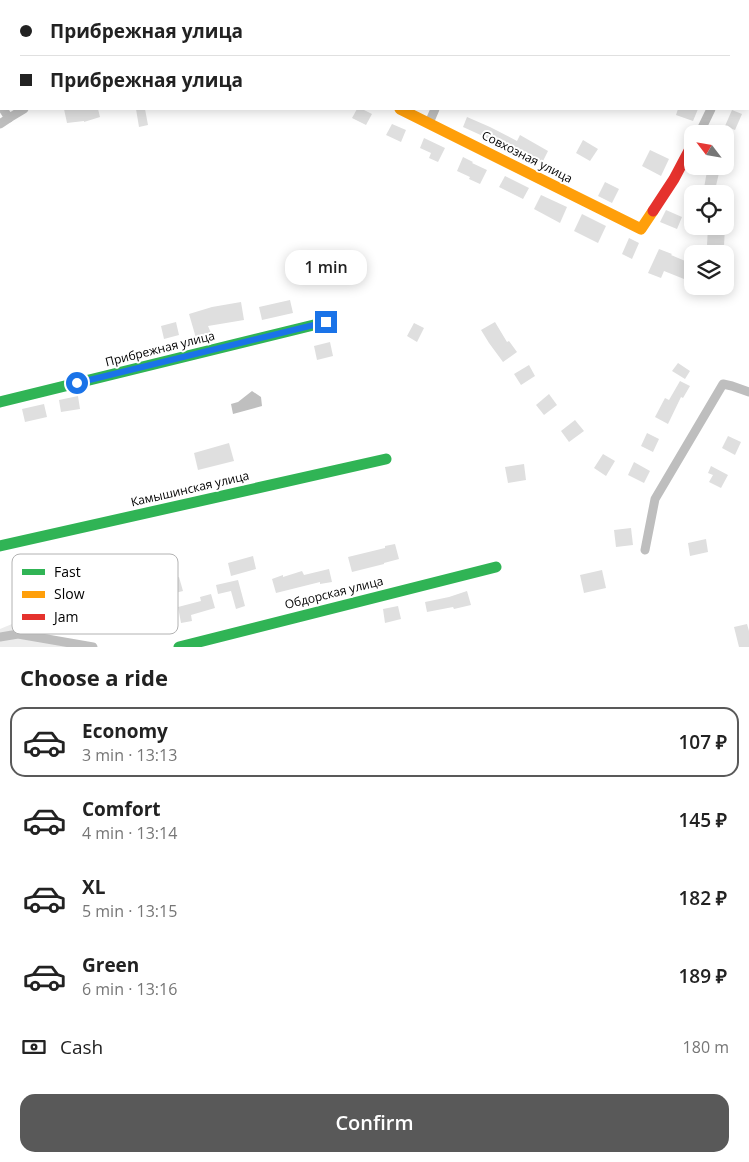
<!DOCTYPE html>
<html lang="en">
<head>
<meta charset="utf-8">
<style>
  :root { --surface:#fff; --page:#f2f2f2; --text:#222; --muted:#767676; --line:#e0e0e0; --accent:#595959 }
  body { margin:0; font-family:"Open Sans",sans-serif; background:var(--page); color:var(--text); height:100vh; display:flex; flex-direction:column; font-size:19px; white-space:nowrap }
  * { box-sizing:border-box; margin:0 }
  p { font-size:16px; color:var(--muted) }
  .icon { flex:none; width:28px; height:28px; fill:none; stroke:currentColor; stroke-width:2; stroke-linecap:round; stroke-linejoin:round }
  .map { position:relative; height:647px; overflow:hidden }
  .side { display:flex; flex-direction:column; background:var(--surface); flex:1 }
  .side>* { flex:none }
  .hud { position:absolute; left:0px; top:0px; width:750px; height:110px; box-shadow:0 2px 12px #0003; display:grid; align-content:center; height:110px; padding:0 20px; background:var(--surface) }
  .needle { width:32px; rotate:301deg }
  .fabs { position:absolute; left:684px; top:125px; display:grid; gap:10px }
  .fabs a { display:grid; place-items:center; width:50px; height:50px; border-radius:10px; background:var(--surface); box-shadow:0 2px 12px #0003; font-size:25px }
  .end { position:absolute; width:22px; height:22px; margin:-11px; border:6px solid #1a73e8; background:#fff; box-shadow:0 0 0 2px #fff }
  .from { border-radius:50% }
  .bubble { position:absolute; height:35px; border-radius:15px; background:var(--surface); box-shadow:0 2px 12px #0003; font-size:16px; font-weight:600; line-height:35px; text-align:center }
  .hud b { display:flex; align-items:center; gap:18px; height:48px; font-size:19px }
  .hud b+b { border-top:1px solid var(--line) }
  .hud i { width:12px; height:12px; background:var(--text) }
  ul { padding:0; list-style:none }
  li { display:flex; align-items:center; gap:15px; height:70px; margin:0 10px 8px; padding:0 10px; border:2px solid transparent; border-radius:15px }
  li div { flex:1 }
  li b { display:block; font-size:19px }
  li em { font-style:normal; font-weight:600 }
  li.selected { border-color:var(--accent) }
  li>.icon { width:45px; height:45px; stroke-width:1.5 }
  h2 { padding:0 20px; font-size:22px; line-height:60px }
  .pay { display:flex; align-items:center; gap:12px; height:55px; padding:0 20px; font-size:19px }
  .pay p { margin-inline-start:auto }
  .action { display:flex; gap:10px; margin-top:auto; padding:10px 20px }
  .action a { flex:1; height:58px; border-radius:15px; background:var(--accent); color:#fff; font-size:20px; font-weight:600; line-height:58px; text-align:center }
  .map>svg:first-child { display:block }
  .green { fill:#ececec }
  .water { fill:#bfbfbf }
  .building { fill:#dfdfdf }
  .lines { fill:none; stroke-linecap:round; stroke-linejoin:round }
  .street { stroke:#bebebe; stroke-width:9 }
  .fast { stroke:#30b455; stroke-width:11 }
  .slow { stroke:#ff9f0a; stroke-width:11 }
  .jam { stroke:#e5322d; stroke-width:11 }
  .route { stroke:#1a73e8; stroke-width:6 }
  .labels { text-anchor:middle; stroke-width:4; stroke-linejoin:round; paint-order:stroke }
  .street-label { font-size:12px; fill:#000; stroke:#fff }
  .key { fill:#fff; stroke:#b2b2b2; stroke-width:1 }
  .key-label { font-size:14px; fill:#000 }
</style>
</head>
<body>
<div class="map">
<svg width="749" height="647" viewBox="0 0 749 647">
  <rect width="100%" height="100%" fill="#fff"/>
  <path class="green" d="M12 624 51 635 77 647H0V629Z"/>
  <path class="water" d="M252 391 261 397 262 406 233 414 231 404 238 402Z"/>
  <g class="building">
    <path d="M64 109H98L100 117 84 122V121L67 123Z"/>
    <path d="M136 109H145L148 125 139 127Z"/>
    <path d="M357 109H362L372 114 366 125 352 118Z"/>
    <path d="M678 109H698L693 121 676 115Z"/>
    <path d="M732 110 742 114 735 130 725 126Z"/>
    <path d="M467 117 490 127 517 141 520 135 548 151 542 163 501 142 499 146 485 137 463 127Z"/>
    <path d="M392 124 406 130 401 142 386 135Z"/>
    <path d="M424 138 445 148 438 162 429 158 431 153 420 148Z"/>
    <path d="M583 140 598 149 590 161 576 153Z"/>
    <path d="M650 150 669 159 661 176 642 166Z"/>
    <path d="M463 157 473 162 472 163 487 170 480 184 469 179 470 177 457 171Z"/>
    <path d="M707 171 719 173 715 190 704 188Z"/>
    <path d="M505 176 529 188 523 199 499 187Z"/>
    <path d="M605 182 619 189 612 203 598 196Z"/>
    <path d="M541 195 567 207 560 223 534 209Z"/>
    <path d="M666 210 682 217 677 229 660 222Z"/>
    <path d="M582 214 606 226 598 243 574 231Z"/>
    <path d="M708 226H725L724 246H707Z"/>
    <path d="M629 238 639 243 632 259 622 254Z"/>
    <path d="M659 249 672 254 671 255 690 263 684 279 664 271 661 278 648 273Z"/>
    <path d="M290 300 293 313 262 320 259 307Z"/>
    <path d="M241 302 244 320 208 326 211 333 196 338 189 314 212 307Z"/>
    <path d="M176 322 179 335 164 339 161 326Z"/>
    <path d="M495 322 507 342 509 341 517 352 503 362 489 343 481 330Z"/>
    <path d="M414 323 424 328 417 342 407 336Z"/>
    <path d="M330 342 333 356 317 360 314 346Z"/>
    <path d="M678 363 690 371 685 379 672 371Z"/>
    <path d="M529 365 535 376 521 385 514 374Z"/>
    <path d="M680 381 690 386 683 398 681 397 668 424 655 417 665 398 669 400Z"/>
    <path d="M549 394 557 405 544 415 536 405Z"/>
    <path d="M78 396 80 409 61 412 59 400Z"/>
    <path d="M44 404 47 417 25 422 22 409Z"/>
    <path d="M575 420 584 431 569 442 561 431Z"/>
    <path d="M647 433 659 439 653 452 641 446Z"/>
    <path d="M728 436 741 442 735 455 722 448Z"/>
    <path d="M229 443 234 461 198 470 194 453Z"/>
    <path d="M603 454 615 461 606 476 594 468Z"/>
    <path d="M634 462 650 471 644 483 628 475Z"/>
    <path d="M524 464 526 480 508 483 505 467Z"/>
    <path d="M711 466 728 475 721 488 709 482 713 475 708 473Z"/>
    <path d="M631 528 633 545 616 547 614 530Z"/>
    <path d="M706 539 708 552 690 556 688 543Z"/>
    <path d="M395 544 399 559 384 563V564L352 572 348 557 385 548V546Z"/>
    <path d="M253 556 256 569 231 576 228 563Z"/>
    <path d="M329 569 332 582 320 584V582L276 593 272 579 283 575V577L302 571 304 575Z"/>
    <path d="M602 570 606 588 584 593 580 575Z"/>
    <path d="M179 577 183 591 147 600 143 581 153 579 154 583Z"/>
    <path d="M238 580 245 606 236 609 231 591 218 594 216 585Z"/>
    <path d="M467 591 471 605 454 609 453 607 427 612 425 602 449 597Z"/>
    <path d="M211 594 215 608 191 615 192 621 181 623 178 607 201 601 200 597Z"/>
    <path d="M398 606 401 619 385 623 383 609Z"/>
    <path d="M747 624 749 631V647H739L734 627Z"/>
  </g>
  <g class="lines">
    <g class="street">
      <path d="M16 0V1"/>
      <path d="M115 0V1"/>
      <path d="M263 0 264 1"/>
      <path d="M476 1 477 0"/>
      <path d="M3 109 9 118 24 109"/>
      <path d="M429 123 435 109"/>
      <path d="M0 124 9 118"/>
      <path d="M699 134 711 109"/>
      <path d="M645 550 655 499 723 384 732 386 749 392"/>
      <path d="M0 637 18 634 93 647"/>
    </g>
    <g class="fast">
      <path d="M0 402 326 322"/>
      <path d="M0 546 386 459"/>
      <path d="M179 647 496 567"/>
    </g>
    <path class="slow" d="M400 109 641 229 653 211"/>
    <path class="jam" d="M653 211 674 179 692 145"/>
  </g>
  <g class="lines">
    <path class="route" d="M77 383 326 322"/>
  </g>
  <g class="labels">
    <g class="street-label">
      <text transform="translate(527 157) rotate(27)" y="4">Совхозная улица</text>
      <text transform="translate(160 349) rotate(-14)" y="4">Прибрежная улица</text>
      <text transform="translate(190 489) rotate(-13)" y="4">Камышинская улица</text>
      <text transform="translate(334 593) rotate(-14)" y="4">Обдорская улица</text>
    </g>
  </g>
  <rect x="12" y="554" width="166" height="80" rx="8" class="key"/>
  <rect x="22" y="569" width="23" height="6" fill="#30b455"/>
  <rect x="22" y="591" width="23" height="7" fill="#ff9f0a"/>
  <rect x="22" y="614" width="23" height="6" fill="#e5322d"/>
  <g class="key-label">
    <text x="54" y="577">Fast</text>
    <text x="54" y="599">Slow</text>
    <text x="54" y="622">Jam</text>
  </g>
</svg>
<div class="fabs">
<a><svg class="needle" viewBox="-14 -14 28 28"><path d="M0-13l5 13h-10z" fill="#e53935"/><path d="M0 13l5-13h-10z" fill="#767676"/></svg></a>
<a><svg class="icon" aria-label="locate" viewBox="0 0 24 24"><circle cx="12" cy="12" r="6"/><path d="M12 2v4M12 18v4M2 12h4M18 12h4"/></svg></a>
<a><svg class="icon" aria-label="layers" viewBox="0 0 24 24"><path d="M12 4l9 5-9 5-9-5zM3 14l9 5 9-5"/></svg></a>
</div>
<i class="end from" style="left:77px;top:383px"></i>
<i class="end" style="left:326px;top:322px"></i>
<div class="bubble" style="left:285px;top:250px;width:82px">1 min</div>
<div class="hud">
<b><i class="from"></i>Прибрежная улица</b>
<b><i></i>Прибрежная улица</b>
</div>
</div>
<section class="side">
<h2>Choose a ride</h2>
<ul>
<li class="selected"><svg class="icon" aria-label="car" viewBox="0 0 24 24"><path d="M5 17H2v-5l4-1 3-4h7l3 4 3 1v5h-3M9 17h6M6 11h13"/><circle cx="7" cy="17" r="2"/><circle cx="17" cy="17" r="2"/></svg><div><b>Economy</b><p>3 min · 13:13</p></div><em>107 ₽</em></li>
<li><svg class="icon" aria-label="car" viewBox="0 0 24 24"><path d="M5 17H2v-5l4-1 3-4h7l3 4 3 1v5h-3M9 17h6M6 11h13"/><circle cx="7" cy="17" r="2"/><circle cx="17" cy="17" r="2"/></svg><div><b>Comfort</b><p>4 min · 13:14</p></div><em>145 ₽</em></li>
<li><svg class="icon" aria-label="car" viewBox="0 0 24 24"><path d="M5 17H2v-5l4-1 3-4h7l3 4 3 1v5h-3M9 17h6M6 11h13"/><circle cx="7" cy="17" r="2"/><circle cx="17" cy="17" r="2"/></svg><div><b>XL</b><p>5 min · 13:15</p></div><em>182 ₽</em></li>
<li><svg class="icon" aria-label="car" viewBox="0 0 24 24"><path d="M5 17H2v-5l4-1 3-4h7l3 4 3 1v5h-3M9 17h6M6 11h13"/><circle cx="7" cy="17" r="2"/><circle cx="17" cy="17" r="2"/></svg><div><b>Green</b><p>6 min · 13:16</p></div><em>189 ₽</em></li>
</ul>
<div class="pay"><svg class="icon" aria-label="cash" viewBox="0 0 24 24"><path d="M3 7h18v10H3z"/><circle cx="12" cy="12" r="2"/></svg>Cash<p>180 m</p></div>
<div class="action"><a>Confirm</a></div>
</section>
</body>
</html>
